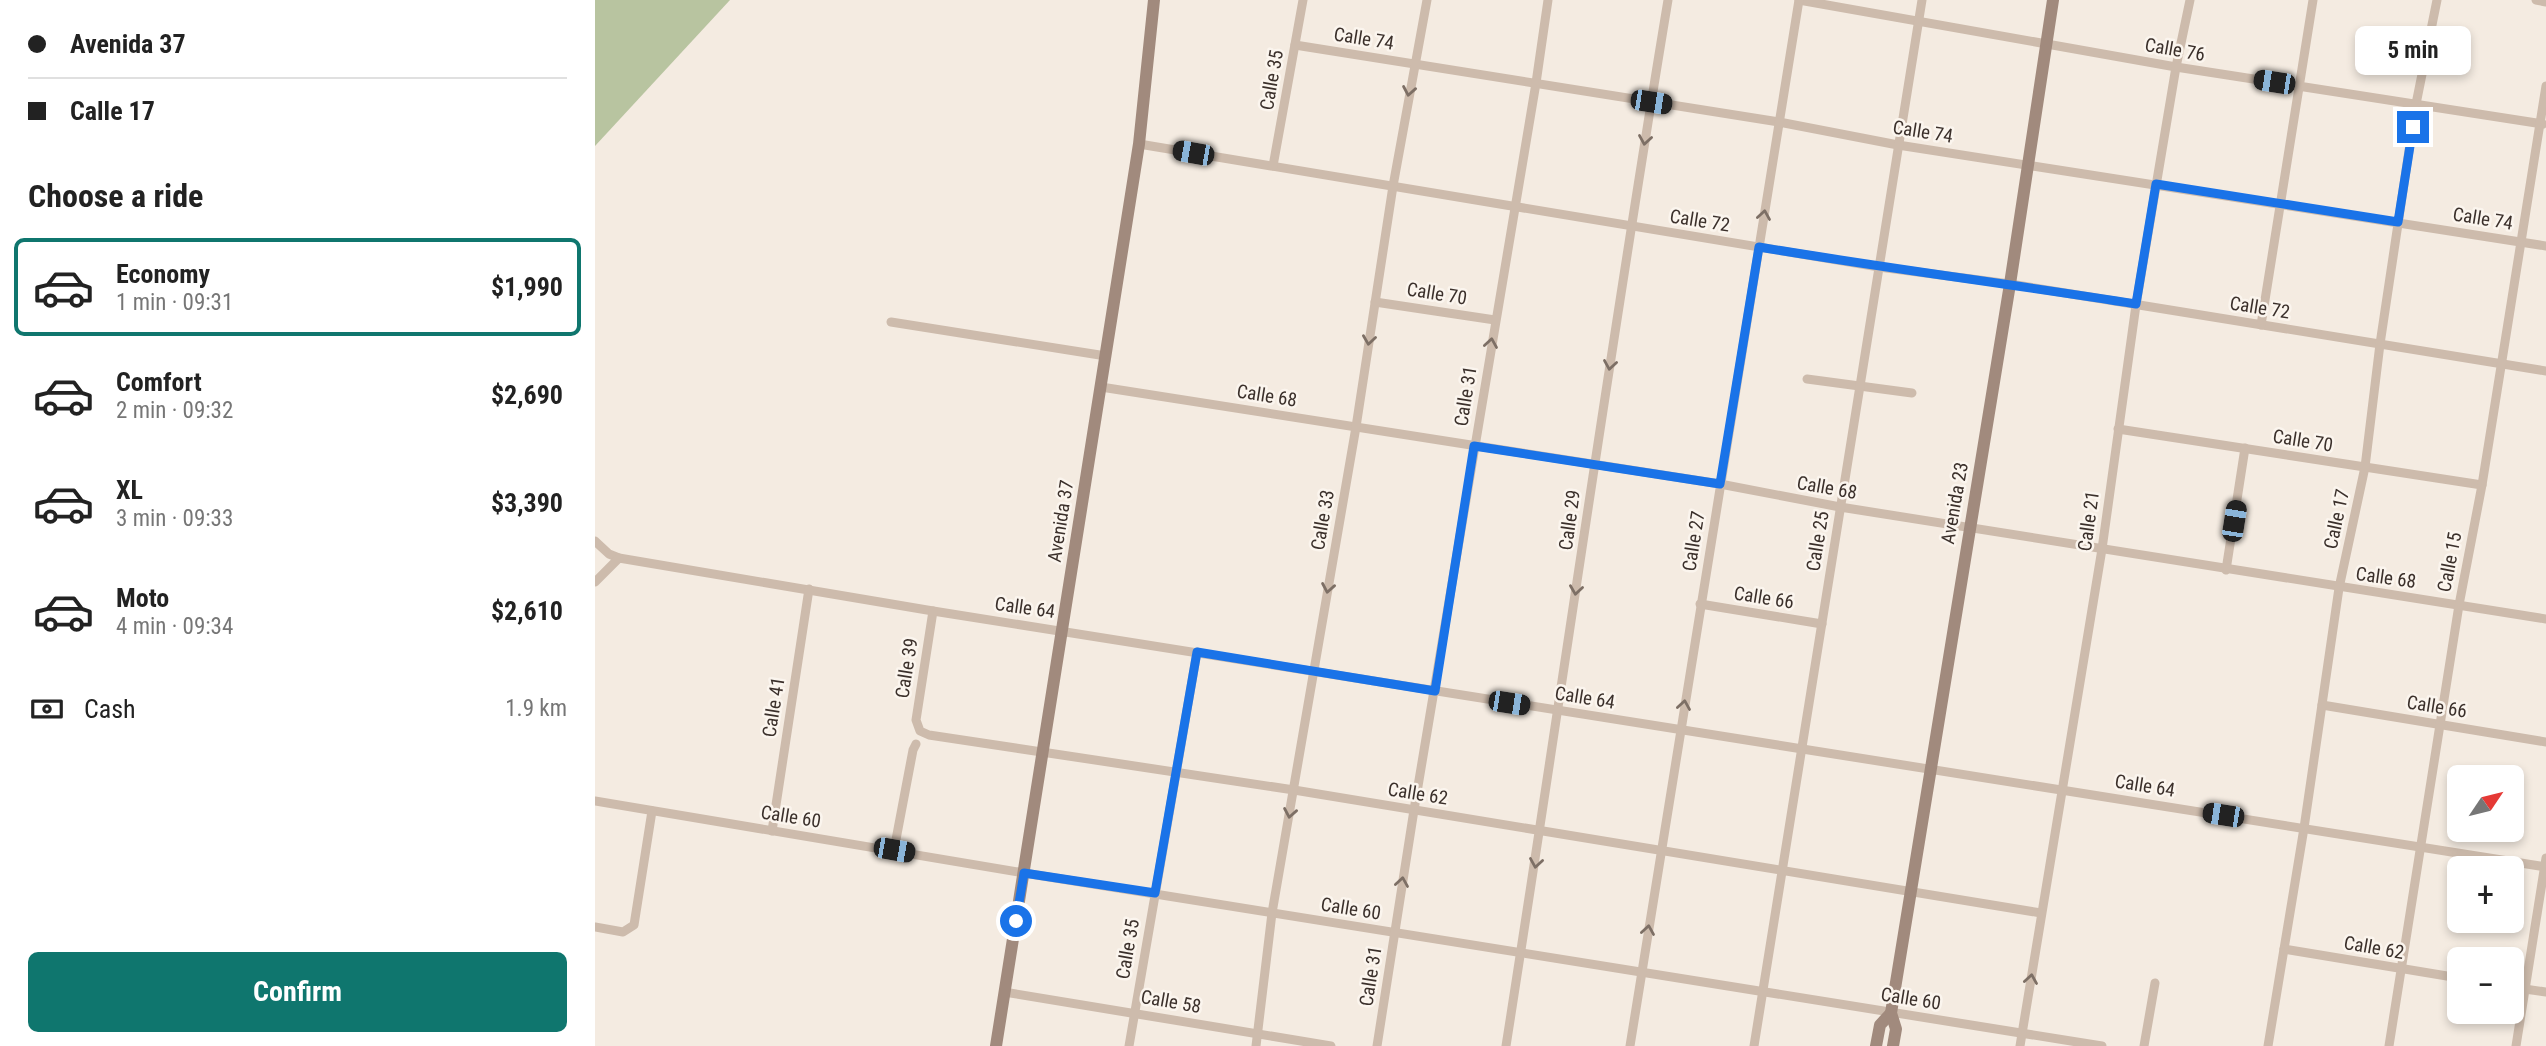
<!DOCTYPE html>
<html lang="en">
<head>
<meta charset="utf-8">
<style>
  :root { --surface:#fff; --page:#f2f2f2; --text:#222; --muted:#767676; --line:#e0e0e0; --accent:#0f766e }
  body { margin:0; font-family:"Roboto Condensed",sans-serif; background:var(--page); color:var(--text); height:100vh; display:flex; flex-direction:column; font-size:26px; white-space:nowrap }
  * { box-sizing:border-box; margin:0 }
  p { font-size:23px; color:var(--muted) }
  .icon { flex:none; width:38px; height:38px; fill:none; stroke:currentColor; stroke-width:2; stroke-linecap:round; stroke-linejoin:round }
  .map { position:relative; flex:1; overflow:hidden }
  .side { display:flex; flex-direction:column; background:var(--surface); width:595px }
  .side>* { flex:none }
  .top-card { display:grid; align-content:center; height:154px; padding:0 28px; background:var(--surface) }
  .needle { width:46px; rotate:55deg }
  .tools { position:absolute; left:1852px; top:765px; display:grid; gap:14px }
  .tools a { display:grid; place-items:center; width:77px; height:77px; border-radius:10px; background:var(--surface); box-shadow:0 4px 10px #0003; font-size:35px }
  .end { position:absolute; width:32px; height:32px; margin:-16px; border:9px solid #1a73e8; background:#fff; box-shadow:0 0 0 4px #fff }
  .from { border-radius:50% }
  .bubble { position:absolute; height:49px; border-radius:10px; background:var(--surface); box-shadow:0 4px 10px #0003; font-size:23px; font-weight:700; line-height:49px; text-align:center }
  .car { position:absolute; width:21px; height:42px; margin:-21px -10px; border-radius:9px; box-shadow:0 0 5px 2px #0007; background:linear-gradient(#222 24%,#8ab4d8 0 40%,#222 0 76%,#8ab4d8 0 86%,#222 0) }
  .top-card b { display:flex; align-items:center; gap:24px; height:66px; font-size:26px }
  .top-card b+b { border-top:2px solid var(--line) }
  .top-card i { width:18px; height:18px; background:var(--text) }
  ul { padding:0; list-style:none }
  li { display:flex; align-items:center; gap:21px; height:98px; margin:0 14px 10px; padding:0 14px; border:4px solid transparent; border-radius:10px }
  li div { flex:1 }
  li b { display:block; font-size:26px }
  li em { font-style:normal; font-weight:700 }
  li.active { border-color:var(--accent) }
  li>.icon { width:63px; height:63px; stroke-width:1.5 }
  h2 { padding:0 28px; font-size:32px; line-height:84px }
  .pay { display:flex; align-items:center; gap:18px; height:77px; padding:0 28px; font-size:26px }
  .pay p { margin-inline-start:auto }
  .button { display:flex; gap:14px; margin-top:auto; padding:14px 28px }
  .button a { flex:1; height:80px; border-radius:10px; background:var(--accent); color:#fff; font-size:28px; font-weight:700; line-height:80px; text-align:center }
  main { display:flex; flex:1; min-height:0 }
  .map>svg:first-child { display:block }
  .grass { fill:#b8c4a0 }
  .lines { fill:none; stroke-linecap:round; stroke-linejoin:round }
  .street { stroke:#cdbbac; stroke-width:9 }
  .secondary { stroke:#a18a7d; stroke-width:12 }
  .oneway { stroke:#7d6f65 }
  .route { stroke:#1a73e8; stroke-width:9 }
  .labels { text-anchor:middle; stroke-width:5; stroke-linejoin:round; paint-order:stroke }
  .street-label { font-size:19px; fill:#3b302b; stroke:#fbf5ee }
</style>
</head>
<body>
<main>
<section class="side">
<div class="top-card">
<b><i class="from"></i>Avenida 37</b>
<b><i></i>Calle 17</b>
</div>
<h2>Choose a ride</h2>
<ul>
<li class="active"><svg class="icon" aria-label="car" viewBox="0 0 24 24"><path d="M5 17H2v-5l4-1 3-4h7l3 4 3 1v5h-3M9 17h6M6 11h13"/><circle cx="7" cy="17" r="2"/><circle cx="17" cy="17" r="2"/></svg><div><b>Economy</b><p>1 min · 09:31</p></div><em>$1,990</em></li>
<li><svg class="icon" aria-label="car" viewBox="0 0 24 24"><path d="M5 17H2v-5l4-1 3-4h7l3 4 3 1v5h-3M9 17h6M6 11h13"/><circle cx="7" cy="17" r="2"/><circle cx="17" cy="17" r="2"/></svg><div><b>Comfort</b><p>2 min · 09:32</p></div><em>$2,690</em></li>
<li><svg class="icon" aria-label="car" viewBox="0 0 24 24"><path d="M5 17H2v-5l4-1 3-4h7l3 4 3 1v5h-3M9 17h6M6 11h13"/><circle cx="7" cy="17" r="2"/><circle cx="17" cy="17" r="2"/></svg><div><b>XL</b><p>3 min · 09:33</p></div><em>$3,390</em></li>
<li><svg class="icon" aria-label="car" viewBox="0 0 24 24"><path d="M5 17H2v-5l4-1 3-4h7l3 4 3 1v5h-3M9 17h6M6 11h13"/><circle cx="7" cy="17" r="2"/><circle cx="17" cy="17" r="2"/></svg><div><b>Moto</b><p>4 min · 09:34</p></div><em>$2,610</em></li>
</ul>
<div class="pay"><svg class="icon" aria-label="cash" viewBox="0 0 24 24"><path d="M3 7h18v10H3z"/><circle cx="12" cy="12" r="2"/></svg>Cash<p>1.9 km</p></div>
<div class="button"><a>Confirm</a></div>
</section>
<div class="map">
<svg width="1951" height="1046" viewBox="0 0 1951 1046">
  <rect width="100%" height="100%" fill="#f4ebe1"/>
  <path class="grass" d="M0 0H135L0 146Z"/>
  <g class="lines">
    <g class="street">
      <path d="M1204 0 1581 67 1948 124"/>
      <path d="M1941 0 1951 2"/>
      <path d="M700 45 1184 122 1303 145 1951 246"/>
      <path d="M544 144 1284 267 1415 284 1951 371"/>
      <path d="M678 166 708 0"/>
      <path d="M780 302 900 320"/>
      <path d="M296 322 511 356"/>
      <path d="M1666 325 1718 0"/>
      <path d="M1212 379 1317 393"/>
      <path d="M506 387 1125 484 1245 507 1951 619"/>
      <path d="M1523 429 1887 485"/>
      <path d="M0 541 14 554 24 558 338 611 1951 867"/>
      <path d="M1631 570 1650 448"/>
      <path d="M0 582 24 558"/>
      <path d="M1105 604 1227 624"/>
      <path d="M338 611 321 720 325 731 334 735 699 790 1446 913"/>
      <path d="M1727 705 1951 742"/>
      <path d="M0 801 429 873 1507 1046"/>
      <path d="M177 831 214 589"/>
      <path d="M299 850 318 750 321 744"/>
      <path d="M0 927 28 932 39 925 57 811"/>
      <path d="M1689 949 1864 978"/>
      <path d="M1916 987 1951 992"/>
      <path d="M409 992 736 1046"/>
      <path d="M534 1046 602 652"/>
      <path d="M661 1046 677 913 761 427 798 186 832 0"/>
      <path d="M782 1046 819 810 941 83 953 0"/>
      <path d="M911 1046C966 697 1015 348 1073 0"/>
      <path d="M1035 1046 1204 0"/>
      <path d="M1159 1046 1327 0"/>
      <path d="M1425 1046 1507 549 1541 305 1581 67 1595 0"/>
      <path d="M1549 1046 1560 983"/>
      <path d="M1673 1046 1709 828 1744 588 1770 467 1785 344 1821 104 1842 0"/>
      <path d="M1794 1046 1864 605 1887 485 1951 86"/>
      <path d="M1921 1046 1951 858"/>
    </g>
    <g class="secondary">
      <path d="M401 1046 544 144 559 0"/>
      <path d="M1281 1046 1285 1025 1296 1013"/>
      <path d="M1298 1046 1301 1029 1296 1013 1415 284 1458 0"/>
    </g>
  </g>
  <defs><path id="oneway-chevron" d="M-2-3.5L2.5 0L-2 3.5" fill="none" stroke-width="1.6" stroke-linecap="round" stroke-linejoin="round" transform="scale(1.75)"/></defs>
  <g class="oneway">
    <use href="#oneway-chevron" transform="translate(814 91) rotate(100)"/>
    <use href="#oneway-chevron" transform="translate(1050 140) rotate(99)"/>
    <use href="#oneway-chevron" transform="translate(1169 215) rotate(-81)"/>
    <use href="#oneway-chevron" transform="translate(774 340) rotate(98)"/>
    <use href="#oneway-chevron" transform="translate(896 343) rotate(-81)"/>
    <use href="#oneway-chevron" transform="translate(1015 365) rotate(99)"/>
    <use href="#oneway-chevron" transform="translate(733 588) rotate(100)"/>
    <use href="#oneway-chevron" transform="translate(981 590) rotate(98)"/>
    <use href="#oneway-chevron" transform="translate(1089 705) rotate(-81)"/>
    <use href="#oneway-chevron" transform="translate(695 813) rotate(100)"/>
    <use href="#oneway-chevron" transform="translate(941 863) rotate(99)"/>
    <use href="#oneway-chevron" transform="translate(807 882) rotate(-81)"/>
    <use href="#oneway-chevron" transform="translate(1053 930) rotate(-81)"/>
    <use href="#oneway-chevron" transform="translate(1436 979) rotate(-81)"/>
  </g>
  <g class="lines">
    <path class="route" d="M421 921 429 873 560 893 602 652 840 691 879 446 1125 484 1164 247C1289 268 1415 284 1541 304L1561 184 1803 222 1818 127"/>
  </g>
  <g class="labels">
    <g class="street-label">
      <text transform="translate(769 38) rotate(9)" y="7">Calle 74</text>
      <text transform="translate(1580 49) rotate(10)" y="7">Calle 76</text>
      <text transform="translate(676 80) rotate(-80)" y="7">Calle 35</text>
      <text transform="translate(1328 131) rotate(9)" y="7">Calle 74</text>
      <text transform="translate(1888 218) rotate(9)" y="7">Calle 74</text>
      <text transform="translate(1105 220) rotate(9)" y="7">Calle 72</text>
      <text transform="translate(842 293) rotate(9)" y="7">Calle 70</text>
      <text transform="translate(1665 307) rotate(9)" y="7">Calle 72</text>
      <text transform="translate(672 395) rotate(9)" y="7">Calle 68</text>
      <text transform="translate(870 396) rotate(-81)" y="7">Calle 31</text>
      <text transform="translate(1708 440) rotate(9)" y="7">Calle 70</text>
      <text transform="translate(1232 487) rotate(10)" y="7">Calle 68</text>
      <text transform="translate(1359 503) rotate(-80)" y="7">Avenida 23</text>
      <text transform="translate(1741 519) rotate(-78)" y="7">Calle 17</text>
      <text transform="translate(727 520) rotate(-80)" y="7">Calle 33</text>
      <text transform="translate(974 520) rotate(-82)" y="7">Calle 29</text>
      <text transform="translate(465 521) rotate(-81)" y="7">Avenida 37</text>
      <text transform="translate(1493 521) rotate(-82)" y="7">Calle 21</text>
      <text transform="translate(1098 541) rotate(-81)" y="7">Calle 27</text>
      <text transform="translate(1222 541) rotate(-81)" y="7">Calle 25</text>
      <text transform="translate(1854 562) rotate(-79)" y="7">Calle 15</text>
      <text transform="translate(1791 577) rotate(8)" y="7">Calle 68</text>
      <text transform="translate(1169 597) rotate(9)" y="7">Calle 66</text>
      <text transform="translate(430 607) rotate(8)" y="7">Calle 64</text>
      <text transform="translate(311 668) rotate(-81)" y="7">Calle 39</text>
      <text transform="translate(990 697) rotate(9)" y="7">Calle 64</text>
      <text transform="translate(1842 706) rotate(9)" y="7">Calle 66</text>
      <text transform="translate(178 707) rotate(-81)" y="7">Calle 41</text>
      <text transform="translate(1550 785) rotate(9)" y="7">Calle 64</text>
      <text transform="translate(823 793) rotate(9)" y="7">Calle 62</text>
      <text transform="translate(196 816) rotate(9)" y="7">Calle 60</text>
      <text transform="translate(756 908) rotate(9)" y="7">Calle 60</text>
      <text transform="translate(1779 947) rotate(10)" y="7">Calle 62</text>
      <text transform="translate(532 949) rotate(-80)" y="7">Calle 35</text>
      <text transform="translate(775 976) rotate(-81)" y="7">Calle 31</text>
      <text transform="translate(1316 998) rotate(9)" y="7">Calle 60</text>
      <text transform="translate(576 1001) rotate(10)" y="7">Calle 58</text>
    </g>
  </g>
</svg>
<div class="tools">
<a><svg class="needle" viewBox="-14 -14 28 28"><path d="M0-13l5 13h-10z" fill="#e53935"/><path d="M0 13l5-13h-10z" fill="#767676"/></svg></a>
<a>+</a>
<a>−</a>
</div>
<i class="end from" style="left:421px;top:921px"></i>
<i class="end" style="left:1818px;top:127px"></i>
<div class="bubble" style="left:1760px;top:26px;width:116px">5 min</div>
<i class="car" style="left:1679px;top:82px;rotate:279deg"></i>
<i class="car" style="left:1056px;top:102px;rotate:99deg"></i>
<i class="car" style="left:598px;top:153px;rotate:280deg"></i>
<i class="car" style="left:1639px;top:521px;rotate:9deg"></i>
<i class="car" style="left:914px;top:703px;rotate:99deg"></i>
<i class="car" style="left:1628px;top:815px;rotate:279deg"></i>
<i class="car" style="left:299px;top:850px;rotate:100deg"></i>
</div>
</main>
</body>
</html>
